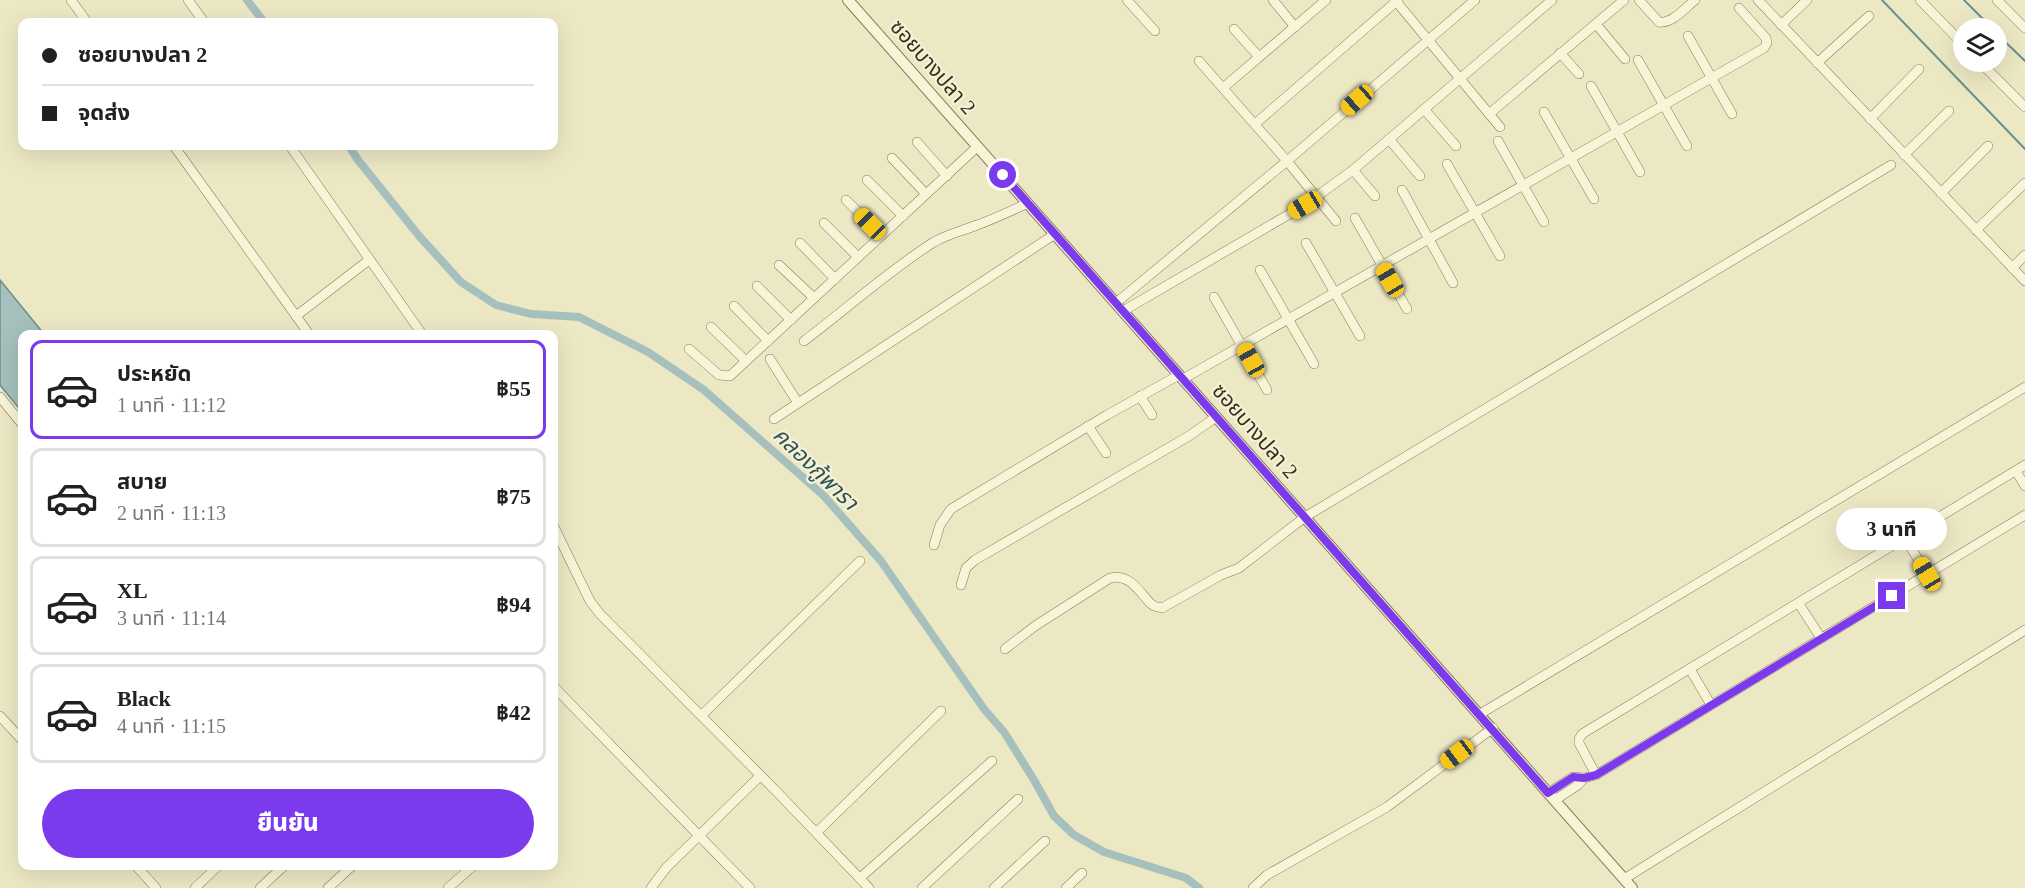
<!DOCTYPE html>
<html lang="th">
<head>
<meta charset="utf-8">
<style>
  :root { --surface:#fff; --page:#f6f6f6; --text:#202124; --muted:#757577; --line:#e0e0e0; --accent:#7c3aed }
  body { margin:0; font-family:"Times New Roman","Noto Sans Thai",serif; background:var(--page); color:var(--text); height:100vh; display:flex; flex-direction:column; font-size:22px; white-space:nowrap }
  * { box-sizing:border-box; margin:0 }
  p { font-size:20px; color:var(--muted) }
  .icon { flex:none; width:33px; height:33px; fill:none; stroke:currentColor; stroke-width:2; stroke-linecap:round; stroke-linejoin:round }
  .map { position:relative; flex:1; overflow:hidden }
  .drawer { position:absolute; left:18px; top:330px; width:540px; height:540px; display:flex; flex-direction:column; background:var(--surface); border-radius:12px; box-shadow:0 6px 24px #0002 }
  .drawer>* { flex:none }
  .top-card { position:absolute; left:18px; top:18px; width:540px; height:132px; border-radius:12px; box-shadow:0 6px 24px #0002; display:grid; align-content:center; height:132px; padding:0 24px; background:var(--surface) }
  .buttons { position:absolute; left:1953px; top:18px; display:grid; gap:12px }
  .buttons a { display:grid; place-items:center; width:54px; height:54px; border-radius:50%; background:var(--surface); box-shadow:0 6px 24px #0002; font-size:30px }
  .end { position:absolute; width:27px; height:27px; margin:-14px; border:8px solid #7c3aed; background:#fff; box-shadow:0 0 0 3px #fff }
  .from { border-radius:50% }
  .bubble { position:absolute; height:42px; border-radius:21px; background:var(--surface); box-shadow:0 6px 24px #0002; font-size:20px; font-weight:800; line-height:42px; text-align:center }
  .car { position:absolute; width:18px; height:36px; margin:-18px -9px; border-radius:8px; box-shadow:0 0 4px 2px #0007; background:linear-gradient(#f5c518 24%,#345 0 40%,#f5c518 0 76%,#345 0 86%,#f5c518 0) }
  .top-card b { display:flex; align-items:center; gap:21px; height:57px; font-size:22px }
  .top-card b+b { border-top:2px solid var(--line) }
  .top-card i { width:15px; height:15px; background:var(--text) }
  ul { padding:10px 0 0; list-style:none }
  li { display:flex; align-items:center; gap:18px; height:99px; margin:0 12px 9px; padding:0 12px; border:3px solid var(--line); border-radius:12px }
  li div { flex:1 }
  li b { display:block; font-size:22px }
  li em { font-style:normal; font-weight:800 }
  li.current { border-color:var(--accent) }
  li>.icon { width:54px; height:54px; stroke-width:1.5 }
  .primary-button { display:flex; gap:12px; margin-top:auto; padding:12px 24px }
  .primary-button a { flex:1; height:69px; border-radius:36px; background:var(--accent); color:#fff; font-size:24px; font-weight:800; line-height:69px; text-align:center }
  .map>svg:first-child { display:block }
  .water { fill:#a6c0bd; stroke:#6d8f8c; stroke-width:1.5 }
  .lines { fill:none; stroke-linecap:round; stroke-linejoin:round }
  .stream { stroke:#6d8f8c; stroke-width:2 }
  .canal { stroke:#a6c0bd; stroke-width:8 }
  .minor-casing { stroke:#887b5b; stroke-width:10 }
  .tertiary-casing { stroke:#887b5b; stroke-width:12 }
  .minor { stroke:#f8f4d7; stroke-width:9 }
  .tertiary { stroke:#f8f4d7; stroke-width:10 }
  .route { stroke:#7c3aed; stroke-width:8 }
  .labels { text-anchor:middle; stroke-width:4.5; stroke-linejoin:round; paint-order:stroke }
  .street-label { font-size:21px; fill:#382f1f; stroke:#f5f1d4 }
  .water-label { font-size:22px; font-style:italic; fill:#2e5357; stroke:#f5f1d4 }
</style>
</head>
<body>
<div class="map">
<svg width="2025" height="888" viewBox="0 0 2025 888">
  <rect width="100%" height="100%" fill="#ede8c4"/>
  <path class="water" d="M0 280 44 334H22V412L0 385Z"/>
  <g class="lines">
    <g class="stream">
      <path d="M1882 0 2025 149"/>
      <path d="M1964 0 1992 28"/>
      <path d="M1996 33 2025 61"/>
    </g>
    <g class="canal">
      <path d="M247 0 264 22"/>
      <path d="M349 146 358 160 420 237 461 282 496 305 531 314 579 317 648 352 704 390 824 496 881 561 984 709 1004 732 1034 780 1054 816 1074 835 1104 852 1186 878 1199 888"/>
    </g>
    <g class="minor-casing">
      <g id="minor">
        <path d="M71 0 87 22"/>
        <path d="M188 0 204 22"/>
        <path d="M1127 0 1155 31"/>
        <path d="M1273 0 1295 27"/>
        <path d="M1395 0 1500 127"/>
        <path d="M1639 0 1659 22C1672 24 1685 8 1695 0"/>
        <path d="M1758 0 2025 281"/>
        <path d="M1920 0 1964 45"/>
        <path d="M1997 0 2025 28"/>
        <path d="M1596 24 1625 59"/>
        <path d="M1781 25 1807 0"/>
        <path d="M1234 29 1259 57"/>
        <path d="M1688 36 1732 114"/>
        <path d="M1560 53 1579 74"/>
        <path d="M1638 60 1687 146"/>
        <path d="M1199 61 1287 161 1336 221"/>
        <path d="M1980 62 2025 107"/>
        <path d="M1817 63 1869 16"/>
        <path d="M1591 86 1640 172"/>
        <path d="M1223 88 1326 0"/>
        <path d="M1424 109 1456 146"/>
        <path d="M1544 112 1594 199"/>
        <path d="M1489 114 1624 0"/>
        <path d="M1870 119 1919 69"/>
        <path d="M1255 124 1398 0"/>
        <path d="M1389 139 1420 176"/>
        <path d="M1498 141 1544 222"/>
        <path d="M917 142 947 176"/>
        <path d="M174 146 309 334"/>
        <path d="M290 146 422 334"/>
        <path d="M1904 155 1949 111"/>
        <path d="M892 158 926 194"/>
        <path d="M1447 164 1500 256"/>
        <path d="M1353 170 1375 196"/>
        <path d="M867 180 903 216"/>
        <path d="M1402 190 1453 283"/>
        <path d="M1941 193 1988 146"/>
        <path d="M846 200 882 235"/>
        <path d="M1355 218 1407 309"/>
        <path d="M824 223 858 257"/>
        <path d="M1976 230 2025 183"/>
        <path d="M800 243 835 279"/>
        <path d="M1306 243 1360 336"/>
        <path d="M779 265 814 298"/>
        <path d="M2012 268 2025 255"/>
        <path d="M1260 270 1314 364"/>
        <path d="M757 286 791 320"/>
        <path d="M1214 297 1267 390"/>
        <path d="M1116 303 1287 161 1475 0"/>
        <path d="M734 306 768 341"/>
        <path d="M1123 311 1305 205 1353 170 1552 0"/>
        <path d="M296 316 369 260"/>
        <path d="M711 327 746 361"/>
        <path d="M804 341C848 308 888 271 934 242 948 234 962 231 977 225 994 219 1011 211 1028 203"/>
        <path d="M689 349 719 375 730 376 977 147"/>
        <path d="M770 359 798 403"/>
        <path d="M1183 379 1764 48 1767 43 1766 38 1739 8"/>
        <path d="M1140 396 1152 415"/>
        <path d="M0 397 22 424"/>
        <path d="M774 419 1055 234"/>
        <path d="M1088 426 1106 453"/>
        <path d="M2016 471 2025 486"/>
        <path d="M554 527 590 601 600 614 777 792 869 888"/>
        <path d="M1905 538 1927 574"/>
        <path d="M934 545 940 525 951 509 1107 415 1179 375"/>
        <path d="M961 585 966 568 975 560 1189 436 1216 417"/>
        <path d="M1799 604 1821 638"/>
        <path d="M1005 649 1035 626 1110 578C1129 573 1139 591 1150 603L1154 606 1162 608 1221 575 1239 568 1305 517 1891 165"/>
        <path d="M1690 669 1711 705"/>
        <path d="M554 687 750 888"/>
        <path d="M1480 714 2025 387"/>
        <path d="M702 715 860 561"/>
        <path d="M0 716 22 740"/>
        <path d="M1596 775 1579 743V739L1582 734 2025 465"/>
        <path d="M1584 778 1596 775 2025 515"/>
        <path d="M1548 793 1573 777 1584 778 1578 785 1555 800"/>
        <path d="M817 832 941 711"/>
        <path d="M136 866 156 888"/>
        <path d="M860 878 992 761"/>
        <path d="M1624 879 2025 630"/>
        <path d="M195 888 218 866"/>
        <path d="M260 888 284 866"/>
        <path d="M328 888 352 866"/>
        <path d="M448 888 473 866"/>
        <path d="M651 888 666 868 760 776"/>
        <path d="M922 888 1018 799"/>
        <path d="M994 888 1045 841"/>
        <path d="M1066 888 1082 873"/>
        <path d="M1253 888 1267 875 1387 807 1493 728"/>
      </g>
    </g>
    <g class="tertiary-casing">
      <path id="tertiary" d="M848 0 1632 888"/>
    </g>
    <use href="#minor" class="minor"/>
    <use href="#tertiary" class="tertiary"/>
  </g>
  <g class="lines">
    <path class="route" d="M1003 175 1548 793 1573 777 1584 778 1596 775 1892 596"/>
  </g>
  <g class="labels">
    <g class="street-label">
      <text transform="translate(933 67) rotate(49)" y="7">ซอยบางปลา 2</text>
      <text transform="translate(1255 431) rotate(49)" y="7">ซอยบางปลา 2</text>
    </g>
    <g class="water-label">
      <text transform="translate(816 468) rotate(44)" y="8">คลองกู้พารา</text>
    </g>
  </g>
</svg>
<div class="buttons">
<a><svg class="icon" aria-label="layers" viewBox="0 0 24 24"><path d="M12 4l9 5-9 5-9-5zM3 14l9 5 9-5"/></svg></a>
</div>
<i class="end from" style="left:1003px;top:175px"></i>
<i class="end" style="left:1892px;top:596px"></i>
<div class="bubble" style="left:1836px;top:508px;width:111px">3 นาที</div>
<i class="car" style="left:1357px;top:100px;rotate:229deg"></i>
<i class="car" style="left:1305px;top:205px;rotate:240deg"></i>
<i class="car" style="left:870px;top:224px;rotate:315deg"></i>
<i class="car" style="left:1390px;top:280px;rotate:330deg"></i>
<i class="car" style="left:1251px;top:360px;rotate:331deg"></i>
<i class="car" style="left:1927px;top:574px;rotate:329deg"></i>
<i class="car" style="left:1457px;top:754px;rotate:233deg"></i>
<div class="top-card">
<b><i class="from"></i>ซอยบางปลา 2</b>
<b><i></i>จุดส่ง</b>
</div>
<section class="drawer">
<ul>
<li class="current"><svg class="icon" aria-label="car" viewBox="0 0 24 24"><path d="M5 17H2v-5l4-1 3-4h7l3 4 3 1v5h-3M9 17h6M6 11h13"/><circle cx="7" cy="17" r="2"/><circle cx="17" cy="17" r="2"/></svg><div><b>ประหยัด</b><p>1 นาที · 11:12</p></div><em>฿55</em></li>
<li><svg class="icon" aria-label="car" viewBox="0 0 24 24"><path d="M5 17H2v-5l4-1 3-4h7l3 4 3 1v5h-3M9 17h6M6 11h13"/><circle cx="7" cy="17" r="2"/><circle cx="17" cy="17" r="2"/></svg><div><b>สบาย</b><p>2 นาที · 11:13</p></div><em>฿75</em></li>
<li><svg class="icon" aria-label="car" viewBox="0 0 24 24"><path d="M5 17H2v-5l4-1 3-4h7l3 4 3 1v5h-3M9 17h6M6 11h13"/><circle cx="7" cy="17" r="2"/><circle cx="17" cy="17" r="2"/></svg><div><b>XL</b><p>3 นาที · 11:14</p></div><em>฿94</em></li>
<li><svg class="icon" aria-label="car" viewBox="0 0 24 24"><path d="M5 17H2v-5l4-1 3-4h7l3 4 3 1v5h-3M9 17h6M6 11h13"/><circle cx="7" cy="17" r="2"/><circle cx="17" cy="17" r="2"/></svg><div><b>Black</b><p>4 นาที · 11:15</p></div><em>฿42</em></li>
</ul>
<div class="primary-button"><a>ยืนยัน</a></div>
</section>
</div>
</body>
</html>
